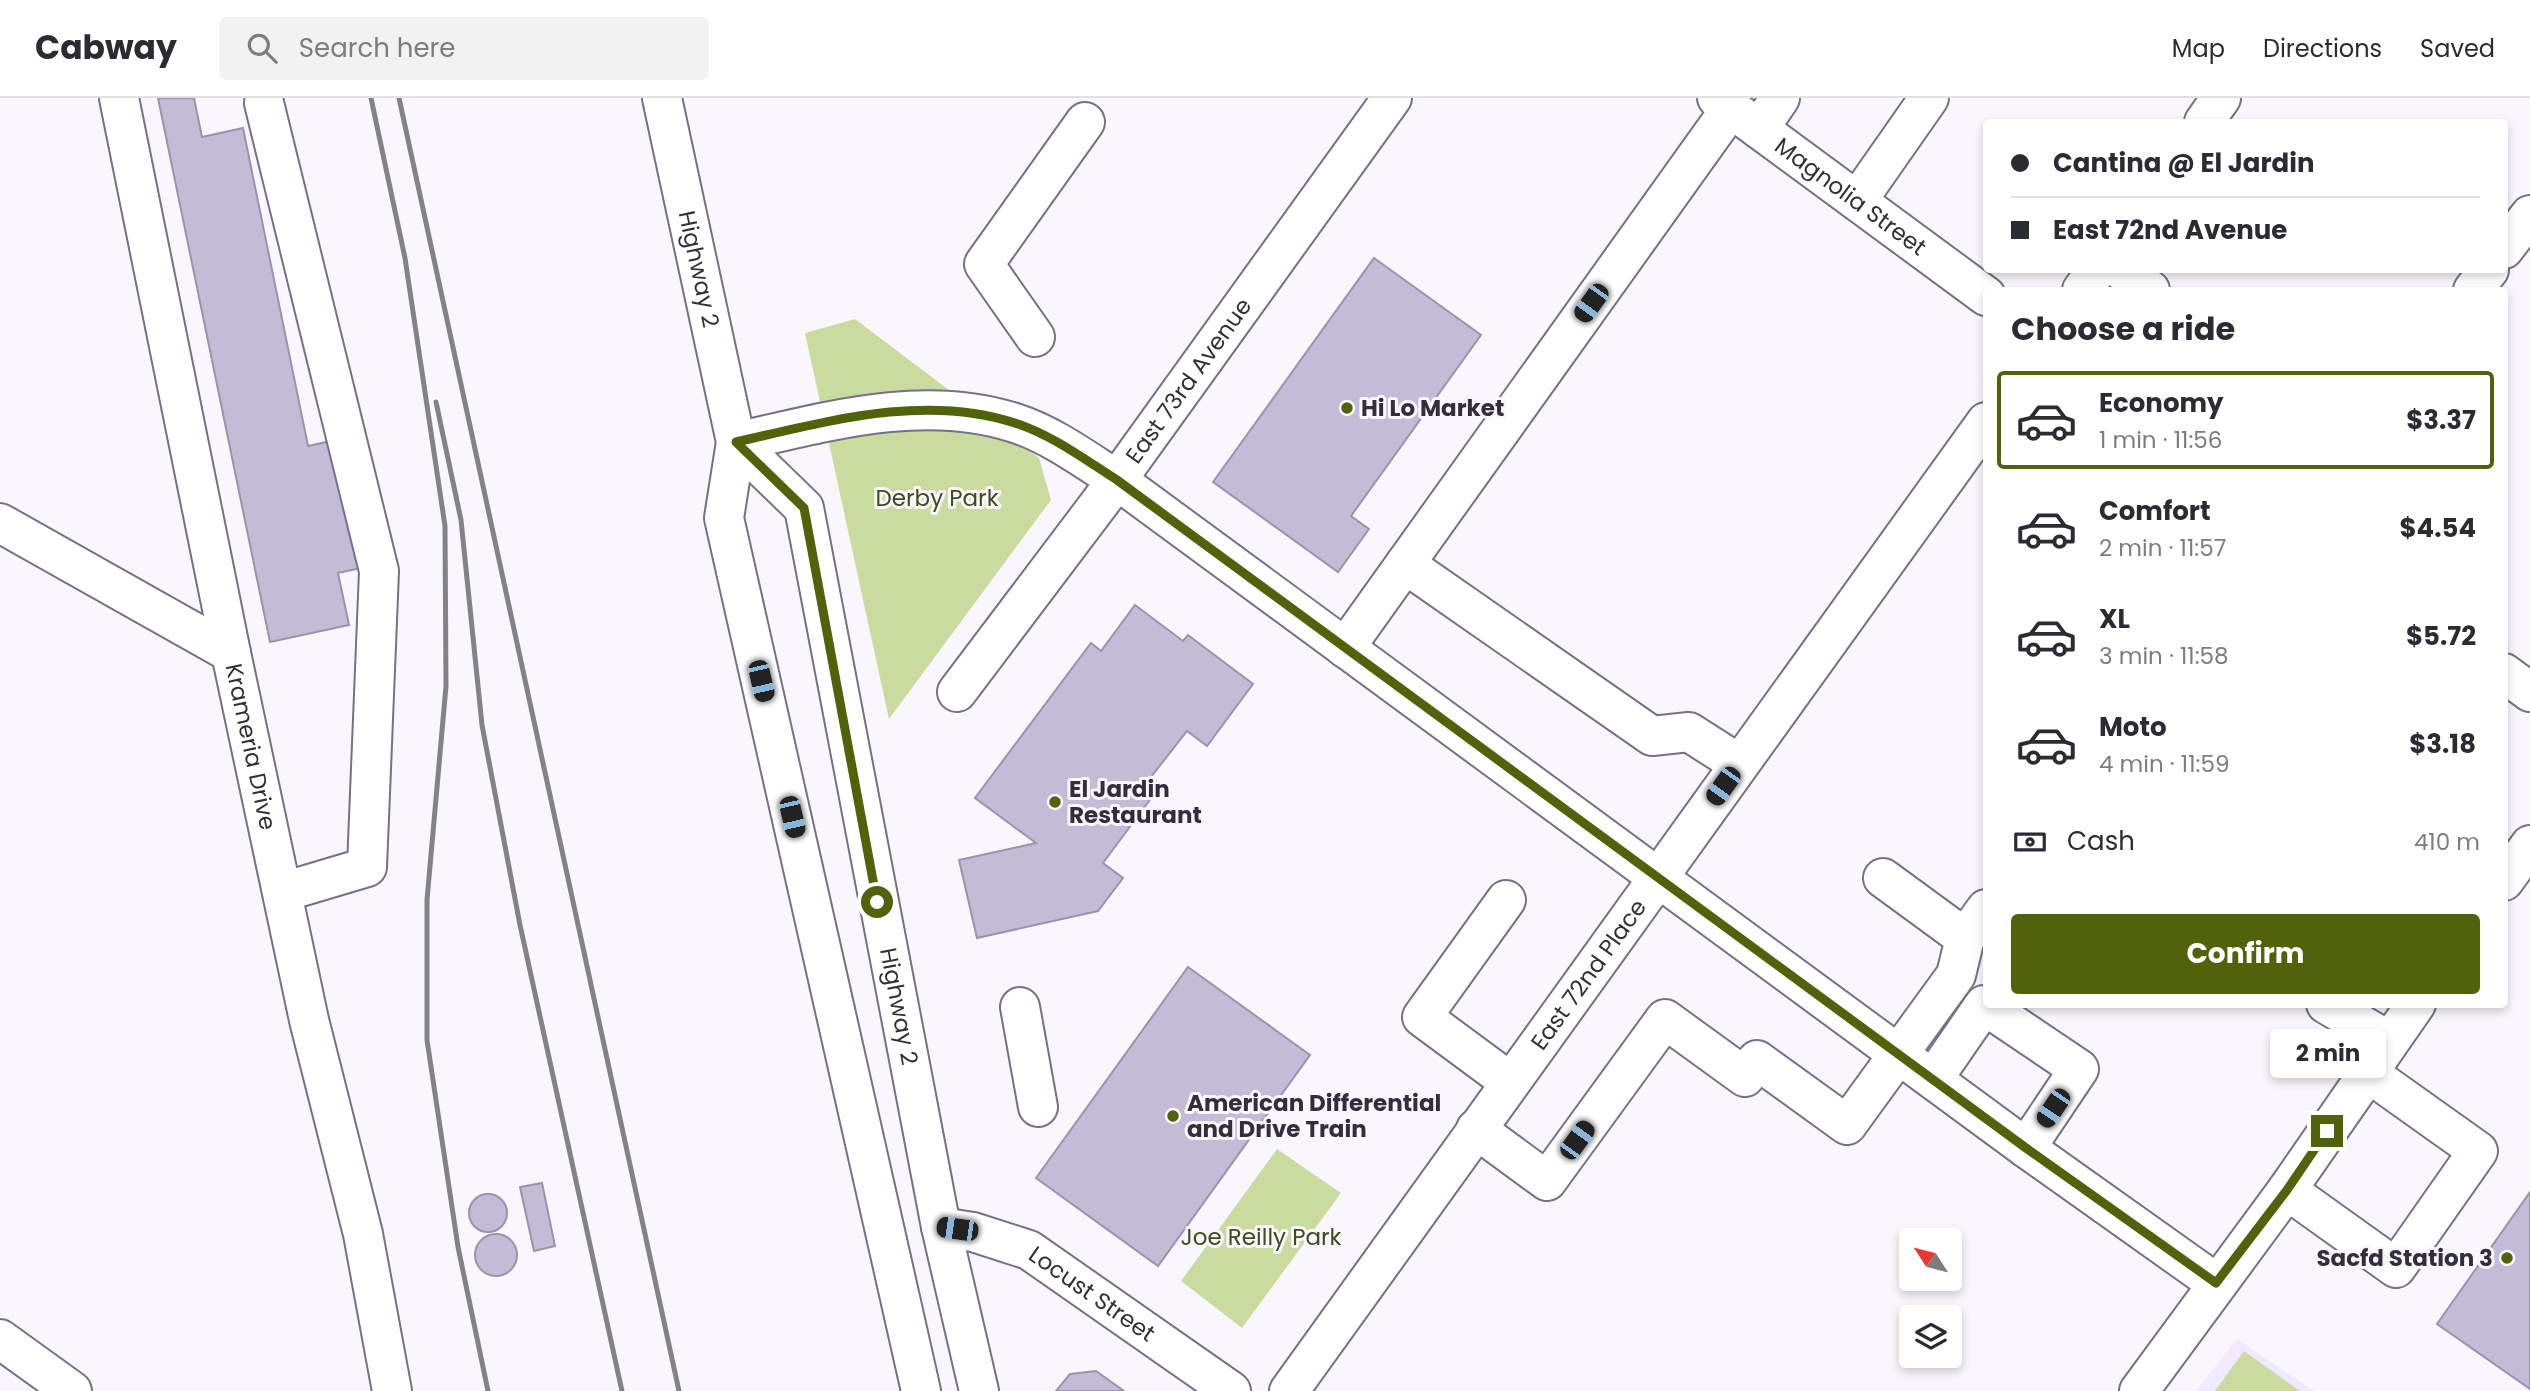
<!DOCTYPE html>
<html lang="en">
<head>
<meta charset="utf-8">
<style>
  :root { --surface:#fff; --page:#f2f2f3; --text:#2b2b33; --muted:#7c7c81; --line:#e1e1e2; --accent:#51630a }
  body { margin:0; font-family:Poppins,sans-serif; background:var(--page); color:var(--text); height:100vh; display:flex; flex-direction:column; font-size:26px; white-space:nowrap }
  * { box-sizing:border-box; margin:0 }
  p { font-size:23px; color:var(--muted) }
  .icon { flex:none; width:38px; height:38px; fill:none; stroke:currentColor; stroke-width:2; stroke-linecap:round; stroke-linejoin:round }
  .map { position:relative; flex:1; overflow:hidden }
  .side { position:absolute; left:1983px; top:189px; width:525px; height:721px; display:flex; flex-direction:column; background:var(--surface); border-radius:7px; box-shadow:0 4px 10px #0003 }
  .side>* { flex:none }
  .guide { position:absolute; left:1983px; top:21px; width:525px; height:154px; border-radius:7px; box-shadow:0 4px 10px #0003; display:grid; align-content:center; height:154px; padding:0 28px; background:var(--surface) }
  .needle { width:46px; rotate:306deg }
  .fabs { position:absolute; left:1899px; top:1130px; display:grid; gap:14px }
  .fabs a { display:grid; place-items:center; width:63px; height:63px; border-radius:7px; background:var(--surface); box-shadow:0 4px 10px #0003; font-size:35px }
  .end { position:absolute; width:32px; height:32px; margin:-16px; border:9px solid #51630a; background:#fff; box-shadow:0 0 0 4px #fff }
  .from { border-radius:50% }
  .bubble { position:absolute; height:49px; border-radius:7px; background:var(--surface); box-shadow:0 4px 10px #0003; font-size:23px; font-weight:700; line-height:49px; text-align:center }
  .car { position:absolute; width:21px; height:42px; margin:-21px -10px; border-radius:9px; box-shadow:0 0 5px 2px #0007; background:linear-gradient(#222 24%,#8ab4d8 0 40%,#222 0 76%,#8ab4d8 0 86%,#222 0) }
  .guide b { display:flex; align-items:center; gap:24px; height:66px; font-size:26px }
  .guide b+b { border-top:2px solid var(--line) }
  .guide i { width:18px; height:18px; background:var(--text) }
  ul { padding:0; list-style:none }
  li { display:flex; align-items:center; gap:21px; height:98px; margin:0 14px 10px; padding:0 14px; border:4px solid transparent; border-radius:7px }
  li div { flex:1 }
  li b { display:block; font-size:26px }
  li em { font-style:normal; font-weight:700 }
  li.selected { border-color:var(--accent) }
  li>.icon { width:63px; height:63px; stroke-width:1.5 }
  h2 { padding:0 28px; font-size:32px; line-height:84px }
  .pay { display:flex; align-items:center; gap:18px; height:77px; padding:0 28px; font-size:26px }
  .pay p { margin-inline-start:auto }
  .primary-button { display:flex; gap:14px; margin-top:auto; padding:14px 28px }
  .primary-button a { flex:1; height:80px; border-radius:7px; background:var(--accent); color:#fff; font-size:28px; font-weight:700; line-height:80px; text-align:center }
  header { display:flex; align-items:center; gap:42px; box-sizing:border-box; height:98px; padding:0 35px; background:var(--surface); border-bottom:2px solid var(--line) }
  header strong { font-size:33px }
  nav { display:flex; gap:38px; margin-inline-start:auto; font-size:24px }
  .search { width:490px; height:63px; background:var(--page); display:flex; align-items:center; gap:18px; box-sizing:border-box; padding:0 24px; border-radius:7px; color:var(--muted); font-size:26px }
  .map>svg:first-child { display:block }
  .built { fill:#efeaff }
  .green { fill:#c9db9e }
  .building { fill:#c3bcd7; stroke:#9993ac; stroke-width:2 }
  .lines { fill:none; stroke-linecap:round; stroke-linejoin:round }
  .minor-casing { stroke:#767088; stroke-width:42 }
  .major-casing { stroke:#767088; stroke-width:42 }
  .minor { stroke:#fff; stroke-width:38 }
  .major { stroke:#fff; stroke-width:38 }
  .rail { stroke:#83818a; stroke-width:5 }
  .route { stroke:#51630a; stroke-width:9 }
  .poi-dot { fill:#51630a; stroke:#f9f7fd; stroke-width:2.5 }
  .labels { text-anchor:middle; stroke-width:6; stroke-linejoin:round; paint-order:stroke }
  .street-label { font-size:23px; fill:#322f3a; stroke:#f9f7fd }
  .poi-label { font-size:23px; font-weight:bold; fill:#322f3a; stroke:#f9f7fd; text-anchor:start }
  .park-label { font-size:23px; fill:#404c1b; stroke:#f9f7fd }
</style>
</head>
<body>
<header>
<strong>Cabway</strong>
<div class="search"><svg class="icon" aria-label="search" viewBox="0 0 24 24"><circle cx="10" cy="10" r="6"/><path d="M15 15l6 6"/></svg>Search here</div>
<nav><a>Map</a><a>Directions</a><a>Saved</a></nav>
</header>
<div class="map">
<svg width="2530" height="1293" viewBox="0 0 2530 1293">
  <rect width="100%" height="100%" fill="#f9f7fd"/>
  <path class="built" d="M2237 1241 2314 1293H2196Z"/>
  <g class="green">
    <path d="M855 221 1039 360 1051 402 889 621 805 235Z"/>
    <path d="M1277 1051 1341 1095 1242 1230 1181 1183Z"/>
    <path d="M2244 1253 2300 1293H2215Z"/>
  </g>
  <g class="building">
    <path d="M158 0H194L202 39 243 30 308 348 335 342 361 470 338 475 349 527 270 544Z"/>
    <path d="M1374 160 1481 237 1351 418 1369 431 1338 474 1213 384Z"/>
    <path d="M1135 507 1183 543 1188 537 1253 586 1207 648 1187 633 1151 679 1161 687 1103 765 1123 780 1098 813 977 840 959 762 1036 745 975 700 1091 545 1101 553Z"/>
    <path d="M1188 869 1310 957 1158 1168 1036 1080Z"/>
    <path d="M542 1085 555 1148 534 1153 520 1089Z"/>
    <path d="M2530 1094V1291L2437 1226Z"/>
    <circle cx="488" cy="1115" r="19"/>
    <circle cx="496" cy="1157" r="21"/>
    <path d="M1096 1273 1124 1293H1056L1070 1276Z"/>
  </g>
  <g class="lines">
    <g class="minor-casing">
      <g id="minor">
        <path id="s1" d="M119 0 231 555 309 922 363 1136 392 1293"/>
        <path id="s2" d="M1717 0 1986 198"/>
        <path d="M264 5 379 473 367 769 283 794"/>
        <path d="M2204 24 2221 0"/>
        <path d="M1759 31 1780 0"/>
        <path d="M1857 103 1929 0"/>
        <path d="M2504 151 2530 117"/>
        <path d="M2121 172 2150 192"/>
        <path d="M2082 192 2097 172"/>
        <path d="M2473 192 2489 172"/>
        <path d="M1035 239 984 166 1085 24"/>
        <path d="M736 344C825 324 924 295 1015 325 1052 337 1084 361 1117 382L2026 1050 2216 1185"/>
        <path d="M0 425 231 555"/>
        <path d="M1405 466 1652 638 1689 634 1739 666"/>
        <path d="M1345 550 1731 10"/>
        <path d="M2504 575 2530 594"/>
        <path id="s3" d="M957 594 1117 382 1392 0"/>
        <path d="M1506 802 1422 919 1510 984"/>
        <path d="M1965 840 1986 811"/>
        <path d="M2326 906 2389 943"/>
        <path d="M1020 909 1038 1009"/>
        <path d="M1933 981 1984 907 2079 971 2026 1050"/>
        <path d="M1476 1031 1547 1083 1665 921 1745 979 1757 962 1847 1027 1956 877 1965 840 1883 780"/>
        <path d="M2287 1092 2396 1170 2478 1053 2367 974"/>
        <path id="s4" d="M941 1129 973 1134 1029 1152 1231 1293"/>
        <path d="M0 1241 72 1293"/>
        <path id="s5" d="M1289 1293 1986 324"/>
      </g>
    </g>
    <g class="major-casing">
      <g id="major">
        <path id="s6" d="M662 0 736 344 724 420 921 1293"/>
        <path id="s7" d="M736 344 804 410 941 1129 979 1293"/>
        <path d="M2504 783 2530 747"/>
        <path d="M2139 1293 2287 1092 2416 906"/>
      </g>
    </g>
    <use href="#minor" class="minor"/>
    <use href="#major" class="major"/>
    <g class="rail">
      <path d="M371 0 405 160 445 428 446 588 427 802V942L458 1149 488 1293"/>
      <path d="M399 0 679 1293"/>
      <path d="M436 304 461 422 482 627 520 827 622 1293"/>
    </g>
  </g>
  <g class="lines">
    <path class="route" d="M877 804 804 410 736 344C825 324 924 295 1015 325 1052 337 1084 361 1117 382L2026 1050 2216 1185 2287 1092 2327 1033"/>
  </g>
  <g class="poi-dot">
    <circle cx="1347" cy="310" r="7"/>
    <circle cx="1055" cy="704" r="7"/>
    <circle cx="1173" cy="1018" r="7"/>
    <circle cx="2507" cy="1160" r="7"/>
  </g>
  <g class="labels">
    <g class="street-label">
      <text dy="8" stroke="none"><textPath href="#s2" startOffset="166">Magnolia Street</textPath></text>
      <text dy="8" stroke="none"><textPath href="#s6" startOffset="175">Highway 2</textPath></text>
      <text dy="8" stroke="none"><textPath href="#s3" startOffset="388">East 73rd Avenue</textPath></text>
      <text dy="8" stroke="none"><textPath href="#s1" startOffset="662">Krameria Drive</textPath></text>
      <text dy="8" stroke="none"><textPath href="#s5" startOffset="513">East 72nd Place</textPath></text>
      <text dy="8" stroke="none"><textPath href="#s7" startOffset="602">Highway 2</textPath></text>
      <text dy="8" stroke="none"><textPath href="#s4" startOffset="168">Locust Street</textPath></text>
    </g>
    <g class="poi-label">
      <text x="1361" y="318">Hi Lo Market</text>
      <text x="1069" y="699">El Jardin<tspan x="1069" dy="26">Restaurant</tspan></text>
      <text x="1187" y="1013">American Differential<tspan x="1187" dy="26">and Drive Train</tspan></text>
      <text x="2493" y="1168" text-anchor="end">Sacfd Station 3</text>
    </g>
    <g class="park-label">
      <text x="937" y="408">Derby Park</text>
      <text x="1261" y="1147">Joe Reilly Park</text>
    </g>
  </g>
</svg>
<div class="fabs">
<a><svg class="needle" viewBox="-14 -14 28 28"><path d="M0-13l5 13h-10z" fill="#e53935"/><path d="M0 13l5-13h-10z" fill="#7c7c81"/></svg></a>
<a><svg class="icon" aria-label="layers" viewBox="0 0 24 24"><path d="M12 4l9 5-9 5-9-5zM3 14l9 5 9-5"/></svg></a>
</div>
<i class="end from" style="left:877px;top:804px"></i>
<i class="end" style="left:2327px;top:1033px"></i>
<div class="bubble" style="left:2270px;top:931px;width:116px">2 min</div>
<i class="car" style="left:1591px;top:205px;rotate:216deg"></i>
<i class="car" style="left:761px;top:583px;rotate:167deg"></i>
<i class="car" style="left:1723px;top:688px;rotate:216deg"></i>
<i class="car" style="left:792px;top:719px;rotate:167deg"></i>
<i class="car" style="left:2053px;top:1010px;rotate:214deg"></i>
<i class="car" style="left:1577px;top:1042px;rotate:36deg"></i>
<i class="car" style="left:957px;top:1131px;rotate:278deg"></i>
<div class="guide">
<b><i class="from"></i>Cantina @ El Jardin</b>
<b><i></i>East 72nd Avenue</b>
</div>
<section class="side">
<h2>Choose a ride</h2>
<ul>
<li class="selected"><svg class="icon" aria-label="car" viewBox="0 0 24 24"><path d="M5 17H2v-5l4-1 3-4h7l3 4 3 1v5h-3M9 17h6M6 11h13"/><circle cx="7" cy="17" r="2"/><circle cx="17" cy="17" r="2"/></svg><div><b>Economy</b><p>1 min · 11:56</p></div><em>$3.37</em></li>
<li><svg class="icon" aria-label="car" viewBox="0 0 24 24"><path d="M5 17H2v-5l4-1 3-4h7l3 4 3 1v5h-3M9 17h6M6 11h13"/><circle cx="7" cy="17" r="2"/><circle cx="17" cy="17" r="2"/></svg><div><b>Comfort</b><p>2 min · 11:57</p></div><em>$4.54</em></li>
<li><svg class="icon" aria-label="car" viewBox="0 0 24 24"><path d="M5 17H2v-5l4-1 3-4h7l3 4 3 1v5h-3M9 17h6M6 11h13"/><circle cx="7" cy="17" r="2"/><circle cx="17" cy="17" r="2"/></svg><div><b>XL</b><p>3 min · 11:58</p></div><em>$5.72</em></li>
<li><svg class="icon" aria-label="car" viewBox="0 0 24 24"><path d="M5 17H2v-5l4-1 3-4h7l3 4 3 1v5h-3M9 17h6M6 11h13"/><circle cx="7" cy="17" r="2"/><circle cx="17" cy="17" r="2"/></svg><div><b>Moto</b><p>4 min · 11:59</p></div><em>$3.18</em></li>
</ul>
<div class="pay"><svg class="icon" aria-label="cash" viewBox="0 0 24 24"><path d="M3 7h18v10H3z"/><circle cx="12" cy="12" r="2"/></svg>Cash<p>410 m</p></div>
<div class="primary-button"><a>Confirm</a></div>
</section>
</div>
</body>
</html>
